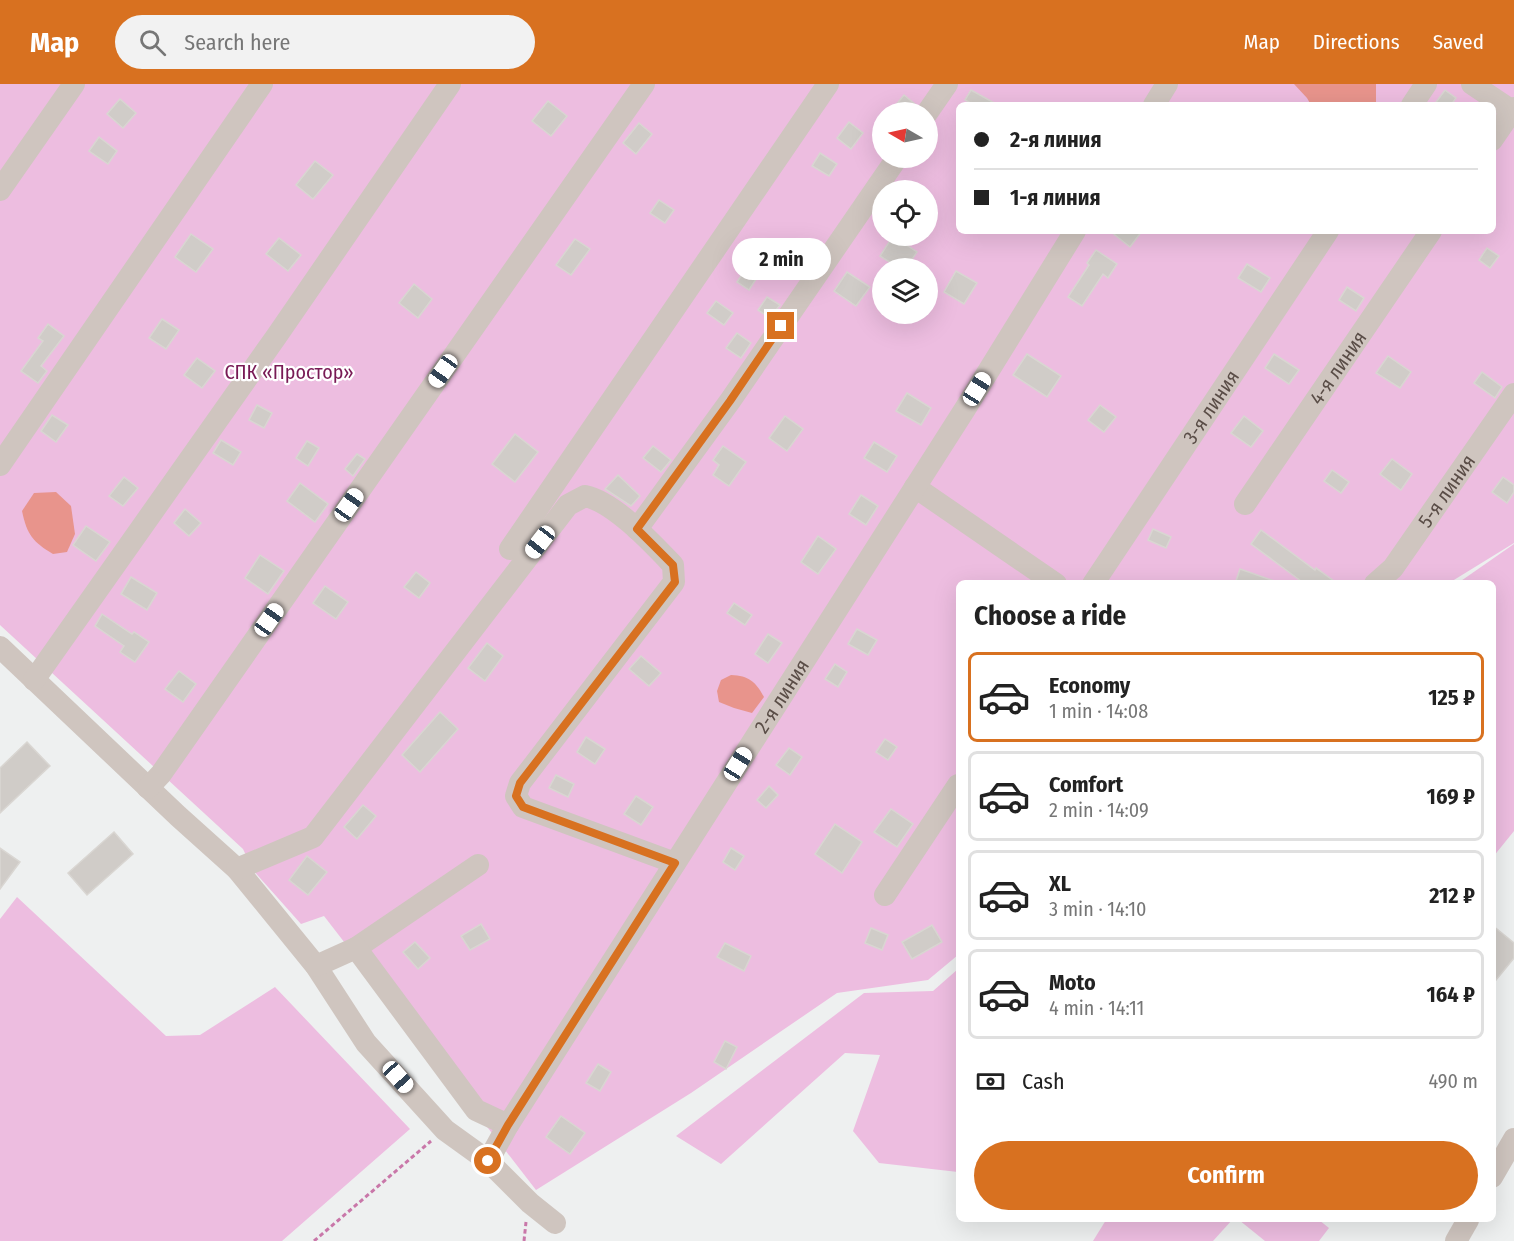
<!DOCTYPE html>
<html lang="en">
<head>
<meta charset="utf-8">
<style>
  :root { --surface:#fff; --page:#f2f2f2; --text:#222; --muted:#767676; --line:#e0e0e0; --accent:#d87120 }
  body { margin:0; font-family:"Fira Sans Condensed",sans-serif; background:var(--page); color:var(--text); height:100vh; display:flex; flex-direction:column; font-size:22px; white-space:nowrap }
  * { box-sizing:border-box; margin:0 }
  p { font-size:20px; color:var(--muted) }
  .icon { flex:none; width:33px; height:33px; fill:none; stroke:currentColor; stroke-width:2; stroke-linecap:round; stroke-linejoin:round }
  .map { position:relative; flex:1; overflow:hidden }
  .drawer { position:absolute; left:956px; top:496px; width:540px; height:642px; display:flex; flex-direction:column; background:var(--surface); border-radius:9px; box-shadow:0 6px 24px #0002 }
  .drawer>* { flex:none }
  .banner { position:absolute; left:956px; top:18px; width:540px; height:132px; border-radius:9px; box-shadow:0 6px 24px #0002; display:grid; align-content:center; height:132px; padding:0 18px; background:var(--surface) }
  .needle { width:39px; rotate:279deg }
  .controls { position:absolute; left:872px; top:18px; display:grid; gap:12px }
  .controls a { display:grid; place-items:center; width:66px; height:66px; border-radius:50%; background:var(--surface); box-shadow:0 6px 24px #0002; font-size:30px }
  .end { position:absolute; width:27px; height:27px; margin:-14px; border:8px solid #d87120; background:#fff; box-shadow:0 0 0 3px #fff }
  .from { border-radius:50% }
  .bubble { position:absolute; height:42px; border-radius:21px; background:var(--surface); box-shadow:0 6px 24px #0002; font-size:20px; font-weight:700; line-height:42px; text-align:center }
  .car { position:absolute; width:18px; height:36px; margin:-18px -9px; border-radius:8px; box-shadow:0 0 4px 2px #0007; background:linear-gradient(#fff 24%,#345 0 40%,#fff 0 76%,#345 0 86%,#fff 0) }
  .banner b { display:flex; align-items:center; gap:21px; height:57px; font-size:22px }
  .banner b+b { border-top:2px solid var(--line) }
  .banner i { width:15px; height:15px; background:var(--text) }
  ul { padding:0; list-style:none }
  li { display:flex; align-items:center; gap:18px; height:90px; margin:0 12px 9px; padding:0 6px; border:3px solid var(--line); border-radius:9px }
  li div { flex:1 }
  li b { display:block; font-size:22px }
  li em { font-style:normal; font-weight:700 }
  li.selected { border-color:var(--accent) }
  li>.icon { width:54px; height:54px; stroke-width:1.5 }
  h2 { padding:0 18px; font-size:27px; line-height:72px }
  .pay { display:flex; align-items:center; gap:15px; height:66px; padding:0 18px; font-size:22px }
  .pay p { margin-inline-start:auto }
  .cta { display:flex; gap:12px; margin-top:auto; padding:12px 18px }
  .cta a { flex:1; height:69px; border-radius:36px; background:var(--accent); color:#fff; font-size:24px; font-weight:700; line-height:69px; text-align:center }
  header { display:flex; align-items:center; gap:36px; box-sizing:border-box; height:84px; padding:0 30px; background:var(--accent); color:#fff }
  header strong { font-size:28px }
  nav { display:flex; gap:33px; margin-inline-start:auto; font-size:21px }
  .search { width:420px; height:54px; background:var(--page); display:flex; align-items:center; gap:15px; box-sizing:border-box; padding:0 21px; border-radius:33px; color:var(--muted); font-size:22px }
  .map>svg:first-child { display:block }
  .green { fill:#edbde0; fill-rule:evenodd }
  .water { fill:#e8948c }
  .building { fill:#d0ccc8; stroke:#d9d6d2; stroke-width:1.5 }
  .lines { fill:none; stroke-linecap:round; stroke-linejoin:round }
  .path { stroke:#c977a9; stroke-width:3; stroke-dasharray:4.5 3; stroke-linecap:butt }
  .minor { stroke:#cfc5bf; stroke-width:22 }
  .route { stroke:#d87120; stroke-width:8 }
  .labels { text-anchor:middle; stroke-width:4.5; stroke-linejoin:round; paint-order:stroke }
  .street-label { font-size:20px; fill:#5a4d47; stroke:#fff }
  .park-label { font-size:20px; fill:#781a55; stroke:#fff }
</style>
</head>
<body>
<header>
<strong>Map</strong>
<div class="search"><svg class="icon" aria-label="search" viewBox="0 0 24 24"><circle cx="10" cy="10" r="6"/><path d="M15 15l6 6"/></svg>Search here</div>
<nav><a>Map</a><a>Directions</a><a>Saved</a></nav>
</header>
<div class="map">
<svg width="1514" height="1157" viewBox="0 0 1514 1157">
  <rect width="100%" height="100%" fill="#eef0f0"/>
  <g class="green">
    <path d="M0 0H942L923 28H882V74H892L882 110V152H927V106H884L907 74H927V44L957 0H1514V459L1449 499 958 500V871L928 896 837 909 691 1009 536 1106 324 832 301 840 253 786 243 765 0 541ZM958 21H1492V147H958ZM882 184H927V230H882Z"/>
    <path d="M1514 460V747L1493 773 1492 500 1458 499Z"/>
    <path d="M17 813 166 952 200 951 275 903 410 1045 282 1157H0V835Z"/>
    <path d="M958 885V1088L879 1079 853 1047 880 971 845 969 721 1080 676 1052 864 909 933 907Z"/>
    <path d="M1106 1136H1232L1213 1157H1093Z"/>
    <path d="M1239 1136H1319L1329 1144 1319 1157H1265Z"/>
  </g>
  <g class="water">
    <path d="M1294 0H1376V20L1311 21 1307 14Z"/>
    <path d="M56 408 71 422 75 450 67 468 53 470C33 458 27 451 22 427L34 409Z"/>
    <path d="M731 591C749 592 755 597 764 613L752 629 734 624 719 618 717 607 721 596Z"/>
  </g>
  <g class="building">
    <path d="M971 6 998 21H974L965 16Z"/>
    <path d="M1445 6 1456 14 1451 21H1434Z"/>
    <path d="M904 11 916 21 914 28H890Z"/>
    <path d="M120 15 136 29 123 44 107 30Z"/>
    <path d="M548 17 567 32 551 52 532 37Z"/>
    <path d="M849 38 863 49 851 65 837 54Z"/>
    <path d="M639 39 652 50 636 70 623 59Z"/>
    <path d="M99 53 117 67 108 80 89 67Z"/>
    <path d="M820 69 837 80 829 92 812 82Z"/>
    <path d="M315 77 333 91 313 115 296 101Z"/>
    <path d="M659 116 674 126 665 139 650 129Z"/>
    <path d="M1110 147H1142L1130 163Z"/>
    <path d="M191 150 213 165 196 188 175 173Z"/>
    <path d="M893 152 917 168 906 184H899L880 172Z"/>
    <path d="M279 154 301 171 288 187 266 170Z"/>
    <path d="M575 155 590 165 571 191 556 181Z"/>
    <path d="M1487 164 1499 172 1490 184 1479 176Z"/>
    <path d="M1096 166 1117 180 1108 194 1103 190 1082 222 1068 213 1089 181 1087 179Z"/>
    <path d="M1247 180 1270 194 1261 208 1238 194Z"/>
    <path d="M748 181 760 189 749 206 737 198Z"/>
    <path d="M956 187 977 199 964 220 944 208Z"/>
    <path d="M847 188 870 203 856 222 834 207Z"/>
    <path d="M414 200 432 215 418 234 399 219Z"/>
    <path d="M1347 203 1364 214 1356 227 1339 216Z"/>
    <path d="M767 213 780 221 770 234 758 226Z"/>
    <path d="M716 217 733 229 724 241 707 229Z"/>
    <path d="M162 235 179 246 166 265 149 254Z"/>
    <path d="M48 240 64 252 41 282 47 287 38 299 21 287 43 257 38 254Z"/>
    <path d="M737 249 751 259 741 274 726 264Z"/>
    <path d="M1027 270 1061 292 1047 313 1013 291Z"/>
    <path d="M1274 270 1299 286 1289 300 1265 284Z"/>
    <path d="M1388 272 1411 288 1400 304 1376 289Z"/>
    <path d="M197 274 215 287 202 304 184 291Z"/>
    <path d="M1482 288 1502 303 1495 314 1474 299Z"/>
    <path d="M907 309 931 324 921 341 896 327Z"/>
    <path d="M257 321 272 329 264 344 249 336Z"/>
    <path d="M1100 321 1116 333 1104 348 1088 336Z"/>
    <path d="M52 331 68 341 56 358 41 347Z"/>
    <path d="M785 332 803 345 787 367 769 354Z"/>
    <path d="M1244 332 1263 347 1251 363 1231 349Z"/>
    <path d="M515 350 538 368 515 398 492 380Z"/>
    <path d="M221 356 241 368 233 381 213 369Z"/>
    <path d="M307 357 319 364 308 382 296 374Z"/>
    <path d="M874 358 897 372 887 388 864 374Z"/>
    <path d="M653 362 671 376 661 388 643 374Z"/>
    <path d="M723 362 746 378 729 402 713 391 719 381 713 376Z"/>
    <path d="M357 370 365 375 353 392 345 385Z"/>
    <path d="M1392 375 1412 390 1401 406 1380 390Z"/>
    <path d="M1332 386 1349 398 1341 409 1324 397Z"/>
    <path d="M618 391 640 412 631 422 605 405Z"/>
    <path d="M124 393 138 404 123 422 109 412Z"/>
    <path d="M1503 393 1514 401V408L1507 419 1492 408Z"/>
    <path d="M300 399 328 420 315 438 287 417Z"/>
    <path d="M861 411 878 422 866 441 849 430Z"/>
    <path d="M185 425 201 439 189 452 174 439Z"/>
    <path d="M86 442 110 458 96 477 73 461Z"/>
    <path d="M1153 445 1171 453 1166 464 1148 456Z"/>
    <path d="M1261 446 1315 486 1316 484 1338 500H1305L1251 460Z"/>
    <path d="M818 452 836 465 818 490 801 478Z"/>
    <path d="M260 471 284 487 268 510 245 494Z"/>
    <path d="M1240 485 1277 498 1276 500H1235Z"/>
    <path d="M416 488 430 499 419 514 404 503Z"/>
    <path d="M131 493 157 509 147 526 121 510Z"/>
    <path d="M325 502 348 518 336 535 313 519Z"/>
    <path d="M734 519 752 531 745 541 727 529Z"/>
    <path d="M102 530 132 550 134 548 149 558 135 578 120 568 124 562 95 542Z"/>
    <path d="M857 545 877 556 868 571 848 560Z"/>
    <path d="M768 550 782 559 768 579 755 570Z"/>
    <path d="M487 559 503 572 485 597 468 584Z"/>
    <path d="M641 572 661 589 649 602 629 585Z"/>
    <path d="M835 580 847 588 838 603 825 595Z"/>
    <path d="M179 587 196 600 183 618 165 605Z"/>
    <path d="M440 628 458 645 420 688 402 671Z"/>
    <path d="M586 653 605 665 595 680 577 668Z"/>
    <path d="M885 655 897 663 888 676 876 668Z"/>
    <path d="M27 658 50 682 0 729V684Z"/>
    <path d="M789 664 802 673 790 691 776 681Z"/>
    <path d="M556 691 574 700 568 713 549 704Z"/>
    <path d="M769 702 778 711 766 724 757 716Z"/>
    <path d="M636 712 653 723 641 741 624 730Z"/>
    <path d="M363 721 376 732 357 755 344 743Z"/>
    <path d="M891 725 913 740 897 763 874 748Z"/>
    <path d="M835 740 862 758 842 789 815 770Z"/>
    <path d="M114 748 133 770 87 811 68 789Z"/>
    <path d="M0 764 20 778 0 805Z"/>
    <path d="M731 764 744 772 735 786 723 778Z"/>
    <path d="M307 772 327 788 308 811 289 796Z"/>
    <path d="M481 840 490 855 470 866 461 852Z"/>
    <path d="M932 841 942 858 912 875 902 858Z"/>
    <path d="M1492 841 1514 859V874L1492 901Z"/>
    <path d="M871 844 888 851 882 866 865 859Z"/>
    <path d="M415 858 430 874 418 885 403 868Z"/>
    <path d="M725 859 751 872 744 887 717 873Z"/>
    <path d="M725 957 737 963 726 985 714 978Z"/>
    <path d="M598 980 611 988 600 1007 586 999Z"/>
    <path d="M561 1032 585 1049 570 1070 546 1053Z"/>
  </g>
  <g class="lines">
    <g class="path">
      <path d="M314 1157 431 1057"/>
      <path d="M524 1157 526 1138"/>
    </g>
    <g class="minor">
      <path d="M1472 0 1512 27"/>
      <path d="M1154 21 1167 0"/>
      <path d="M1412 21 1426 0"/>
      <path d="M927 29 947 0"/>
      <path d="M1492 56 1514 24"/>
      <path d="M0 106 74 0"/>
      <path d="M0 381 262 0"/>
      <path d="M915 403 1056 500"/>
      <path id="s1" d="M1245 420 1431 147"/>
      <path d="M637 445 730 317 897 74"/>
      <path d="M510 465 828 0"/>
      <path id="s2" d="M1093 500 1328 147"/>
      <path id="s3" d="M1375 500 1393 484 1514 310"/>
      <path d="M0 563 178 732 237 785 316 882 366 959 445 1046 488 1077 530 1119 555 1139"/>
      <path d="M34 596 276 253 450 0"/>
      <path d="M148 704 161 690 644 0"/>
      <path d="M237 785 313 753 568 421 585 412C614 418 652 459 673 481L674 498 520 699 516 712 523 723 675 779"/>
      <path d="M885 811 958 701"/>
      <path d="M356 864 478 781"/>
      <path d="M316 882 356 864 476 1026 508 1041"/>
      <path id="s4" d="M488 1077 508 1041 965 325 1075 147"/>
      <path d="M1492 1093 1514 1055"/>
      <path d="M1456 1157 1468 1136"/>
    </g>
  </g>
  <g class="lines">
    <path class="route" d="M488 1077 508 1041 675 779 523 723 516 712 520 699 675 498 673 481 637 445 730 317 781 242"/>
  </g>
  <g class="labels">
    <g class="street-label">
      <text dy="7" stroke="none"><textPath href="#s1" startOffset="165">4-я линия</textPath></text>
      <text dy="7" stroke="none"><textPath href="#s2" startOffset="213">3-я линия</textPath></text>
      <text dy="7" stroke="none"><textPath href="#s3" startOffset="118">5-я линия</textPath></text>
      <text dy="7" stroke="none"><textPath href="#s4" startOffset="550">2-я линия</textPath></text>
    </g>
    <g class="park-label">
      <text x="289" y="295">СПК «Простор»</text>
    </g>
  </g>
</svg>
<div class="controls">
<a><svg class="needle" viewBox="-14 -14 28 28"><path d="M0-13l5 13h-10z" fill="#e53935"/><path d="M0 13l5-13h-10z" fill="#767676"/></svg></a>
<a><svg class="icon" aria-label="locate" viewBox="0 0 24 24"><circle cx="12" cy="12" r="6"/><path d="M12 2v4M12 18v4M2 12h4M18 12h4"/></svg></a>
<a><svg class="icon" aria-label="layers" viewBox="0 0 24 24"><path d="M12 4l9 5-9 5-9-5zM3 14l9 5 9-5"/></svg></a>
</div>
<i class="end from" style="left:488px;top:1077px"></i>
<i class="end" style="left:781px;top:242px"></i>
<div class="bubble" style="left:732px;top:154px;width:99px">2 min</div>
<i class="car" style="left:443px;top:287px;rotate:215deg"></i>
<i class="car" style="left:977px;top:305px;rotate:32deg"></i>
<i class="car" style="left:349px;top:421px;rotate:35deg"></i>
<i class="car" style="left:540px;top:458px;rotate:218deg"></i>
<i class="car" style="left:269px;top:536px;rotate:35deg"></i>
<i class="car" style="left:738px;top:680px;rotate:32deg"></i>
<i class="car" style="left:398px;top:993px;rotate:138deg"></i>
<div class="banner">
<b><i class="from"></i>2-я линия</b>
<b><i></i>1-я линия</b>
</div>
<section class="drawer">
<h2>Choose a ride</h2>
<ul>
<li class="selected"><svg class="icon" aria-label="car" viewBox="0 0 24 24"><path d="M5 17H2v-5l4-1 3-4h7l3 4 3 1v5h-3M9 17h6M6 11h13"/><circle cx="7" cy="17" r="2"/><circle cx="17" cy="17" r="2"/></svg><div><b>Economy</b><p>1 min · 14:08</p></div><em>125 ₽</em></li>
<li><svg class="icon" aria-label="car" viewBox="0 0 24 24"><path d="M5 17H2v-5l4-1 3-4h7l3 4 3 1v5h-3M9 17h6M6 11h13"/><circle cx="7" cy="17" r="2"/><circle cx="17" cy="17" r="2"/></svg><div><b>Comfort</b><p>2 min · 14:09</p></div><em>169 ₽</em></li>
<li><svg class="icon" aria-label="car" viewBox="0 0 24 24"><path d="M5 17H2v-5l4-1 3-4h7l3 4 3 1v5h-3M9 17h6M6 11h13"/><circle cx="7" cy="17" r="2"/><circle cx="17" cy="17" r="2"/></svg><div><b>XL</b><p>3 min · 14:10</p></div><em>212 ₽</em></li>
<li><svg class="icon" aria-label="car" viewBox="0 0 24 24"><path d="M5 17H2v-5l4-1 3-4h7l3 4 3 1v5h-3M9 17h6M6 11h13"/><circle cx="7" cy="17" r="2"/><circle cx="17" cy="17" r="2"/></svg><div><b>Moto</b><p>4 min · 14:11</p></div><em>164 ₽</em></li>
</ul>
<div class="pay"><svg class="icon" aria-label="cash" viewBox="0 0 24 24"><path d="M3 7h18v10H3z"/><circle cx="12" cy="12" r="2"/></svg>Cash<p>490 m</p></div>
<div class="cta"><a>Confirm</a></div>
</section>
</div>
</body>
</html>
